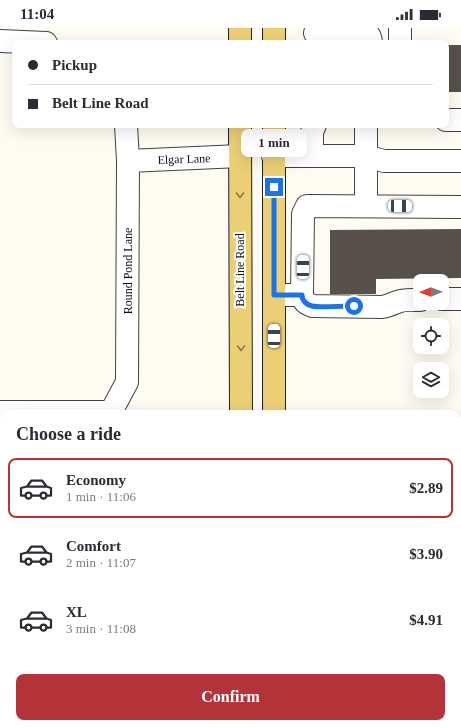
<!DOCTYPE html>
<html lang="en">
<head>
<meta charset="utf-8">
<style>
  :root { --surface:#fff; --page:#f7f7f7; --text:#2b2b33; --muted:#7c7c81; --line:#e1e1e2; --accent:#b33339 }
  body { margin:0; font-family:Georgia,serif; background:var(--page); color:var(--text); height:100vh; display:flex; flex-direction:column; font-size:15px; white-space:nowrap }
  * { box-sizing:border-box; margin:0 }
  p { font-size:13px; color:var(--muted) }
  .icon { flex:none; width:22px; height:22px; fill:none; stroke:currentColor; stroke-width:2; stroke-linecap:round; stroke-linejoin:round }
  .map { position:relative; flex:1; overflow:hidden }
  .drawer { position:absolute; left:0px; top:382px; width:461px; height:318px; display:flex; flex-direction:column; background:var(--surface); border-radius:12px 12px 0 0; box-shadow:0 4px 16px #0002 }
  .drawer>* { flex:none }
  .hud { position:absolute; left:12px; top:12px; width:437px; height:88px; border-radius:8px; box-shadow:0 4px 16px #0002; display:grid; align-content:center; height:88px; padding:0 16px; background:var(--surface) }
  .needle { width:26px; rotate:269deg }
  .fabs { position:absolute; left:413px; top:246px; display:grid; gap:8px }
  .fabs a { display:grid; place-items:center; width:36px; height:36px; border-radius:8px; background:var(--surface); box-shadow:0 4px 16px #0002; font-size:20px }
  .end { position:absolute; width:18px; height:18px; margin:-9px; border:5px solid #1a73e8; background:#fff; box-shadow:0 0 0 2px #fff }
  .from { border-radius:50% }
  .bubble { position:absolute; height:28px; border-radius:8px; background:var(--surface); box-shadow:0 4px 16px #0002; font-size:13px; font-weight:700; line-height:28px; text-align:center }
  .car { position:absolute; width:12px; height:24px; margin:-12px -6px; border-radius:5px; box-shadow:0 0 3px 1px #0007; background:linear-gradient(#fff 24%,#345 0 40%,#fff 0 76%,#345 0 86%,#fff 0) }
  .hud b { display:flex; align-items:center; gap:14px; height:38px; font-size:15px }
  .hud b+b { border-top:1px solid var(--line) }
  .hud i { width:10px; height:10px; background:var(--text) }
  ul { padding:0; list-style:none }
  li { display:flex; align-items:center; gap:12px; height:60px; margin:0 8px 6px; padding:0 8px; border:2px solid transparent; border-radius:8px }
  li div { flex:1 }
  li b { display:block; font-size:15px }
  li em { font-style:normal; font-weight:700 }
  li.selected { border-color:var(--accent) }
  li>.icon { width:36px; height:36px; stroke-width:1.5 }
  h2 { padding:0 16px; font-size:18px; line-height:48px }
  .primary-button { display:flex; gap:8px; margin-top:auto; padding:8px 16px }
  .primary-button a { flex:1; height:46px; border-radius:8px; background:var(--accent); color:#fff; font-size:16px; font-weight:700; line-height:46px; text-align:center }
  .status { display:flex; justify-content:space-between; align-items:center; height:28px; padding:0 20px; background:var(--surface); direction:ltr }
  .status svg { height:11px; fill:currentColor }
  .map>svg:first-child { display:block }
  .forest { fill:#b7d59f }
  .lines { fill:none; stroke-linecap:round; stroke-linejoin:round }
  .stream { stroke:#4991c1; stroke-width:4.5 }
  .building { fill:#57504c }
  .minor-casing { stroke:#424242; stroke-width:24 }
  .major-casing { stroke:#202020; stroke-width:24 }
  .minor { stroke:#fff; stroke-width:22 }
  .major { stroke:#eccf74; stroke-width:22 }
  .oneway { stroke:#897947 }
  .route { stroke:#1a73e8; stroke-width:5 }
  .labels { text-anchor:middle; stroke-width:4; stroke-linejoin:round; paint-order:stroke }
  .street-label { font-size:12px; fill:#0f0f0f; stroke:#fff }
</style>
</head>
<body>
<div class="status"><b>11:04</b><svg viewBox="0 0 49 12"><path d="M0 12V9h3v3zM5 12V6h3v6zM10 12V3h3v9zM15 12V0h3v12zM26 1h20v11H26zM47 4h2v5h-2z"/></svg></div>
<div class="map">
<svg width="461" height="700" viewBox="0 0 461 700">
  <rect width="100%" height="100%" fill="#fefcf2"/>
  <g class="forest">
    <path d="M0 552 4 557V648L0 646Z"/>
    <path d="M148 696H222V700H147Z"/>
  </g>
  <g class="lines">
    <g class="stream">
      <path d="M0 592H4"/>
      <path d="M188 696V700"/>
    </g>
  </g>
  <g class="building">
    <rect x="446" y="17" width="15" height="47"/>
    <path d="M461 201V250L376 251V266H330V202Z"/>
  </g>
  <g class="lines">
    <g class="minor-casing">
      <g id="minor">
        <path d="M315 5C326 4 357 1 365 5 370 6 371 11 371 15"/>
        <path d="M0 13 46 15"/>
        <path d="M400 15V0"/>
        <path d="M446 92H461"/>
        <path d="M273 128H365L384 133H461"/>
        <path d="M312 128V104L315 97"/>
        <path d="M128 133 240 128"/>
        <path d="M366 178V97"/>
        <path d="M274 267H302C303 274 307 276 313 278L382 279C388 278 392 276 397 274 404 271 413 272 420 272"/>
        <path d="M302 267 303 186 307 178 461 179"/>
        <path d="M442 271H461"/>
        <path d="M0 384H111"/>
        <path d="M111 386V384L127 354 128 133 126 97"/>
      </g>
    </g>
    <g class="major-casing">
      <g id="major">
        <path d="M240 0V15"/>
        <path d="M274 15V0"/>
        <path d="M240 97 241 386"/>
        <path d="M274 97V386"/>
        <path d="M242 696V700"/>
        <path d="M276 696V700"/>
      </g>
    </g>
    <use href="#minor" class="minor"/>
    <use href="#major" class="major"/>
  </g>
  <defs><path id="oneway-chevron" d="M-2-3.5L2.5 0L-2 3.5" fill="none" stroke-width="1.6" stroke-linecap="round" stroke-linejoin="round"/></defs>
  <g class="oneway">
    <use href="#oneway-chevron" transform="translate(240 167) rotate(90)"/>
    <use href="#oneway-chevron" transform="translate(241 320) rotate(90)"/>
  </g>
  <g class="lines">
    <path class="route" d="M274 159V267H302C302 273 307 277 312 278 320 280 345 278 354 278"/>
  </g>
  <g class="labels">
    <g class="street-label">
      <text transform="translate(184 131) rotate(-2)" y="4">Elgar Lane</text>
      <text transform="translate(240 242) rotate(-90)" y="4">Belt Line Road</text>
      <text transform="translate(128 243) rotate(-90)" y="4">Round Pond Lane</text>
    </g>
  </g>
</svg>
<div class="fabs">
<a><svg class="needle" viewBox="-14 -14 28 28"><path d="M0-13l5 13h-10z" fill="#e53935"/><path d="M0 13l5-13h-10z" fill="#7c7c81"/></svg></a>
<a><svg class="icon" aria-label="locate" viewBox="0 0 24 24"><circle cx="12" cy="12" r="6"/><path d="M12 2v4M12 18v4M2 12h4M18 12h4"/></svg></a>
<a><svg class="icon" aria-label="layers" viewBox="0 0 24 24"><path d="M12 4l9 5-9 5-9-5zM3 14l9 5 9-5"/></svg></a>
</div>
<i class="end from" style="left:354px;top:278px"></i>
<i class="end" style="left:274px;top:159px"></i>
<div class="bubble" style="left:241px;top:101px;width:66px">1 min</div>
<i class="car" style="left:400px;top:178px;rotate:91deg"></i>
<i class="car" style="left:303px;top:239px;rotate:1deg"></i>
<i class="car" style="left:274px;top:308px;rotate:0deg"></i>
<div class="hud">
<b><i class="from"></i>Pickup</b>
<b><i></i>Belt Line Road</b>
</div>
<section class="drawer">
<h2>Choose a ride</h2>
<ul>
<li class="selected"><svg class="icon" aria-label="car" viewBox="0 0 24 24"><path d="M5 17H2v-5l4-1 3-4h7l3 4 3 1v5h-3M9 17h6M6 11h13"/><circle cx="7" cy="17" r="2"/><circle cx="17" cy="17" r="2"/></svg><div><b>Economy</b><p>1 min · 11:06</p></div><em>$2.89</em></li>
<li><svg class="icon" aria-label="car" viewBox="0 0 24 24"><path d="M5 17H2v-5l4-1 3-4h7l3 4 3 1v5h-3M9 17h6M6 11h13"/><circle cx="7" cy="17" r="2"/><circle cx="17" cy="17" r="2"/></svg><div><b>Comfort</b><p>2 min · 11:07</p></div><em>$3.90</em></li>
<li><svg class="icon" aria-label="car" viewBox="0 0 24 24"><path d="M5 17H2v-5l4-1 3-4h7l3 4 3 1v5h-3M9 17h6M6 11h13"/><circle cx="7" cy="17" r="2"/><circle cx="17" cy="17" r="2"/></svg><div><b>XL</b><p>3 min · 11:08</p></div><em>$4.91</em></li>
</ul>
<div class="primary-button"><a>Confirm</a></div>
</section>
</div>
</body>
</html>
